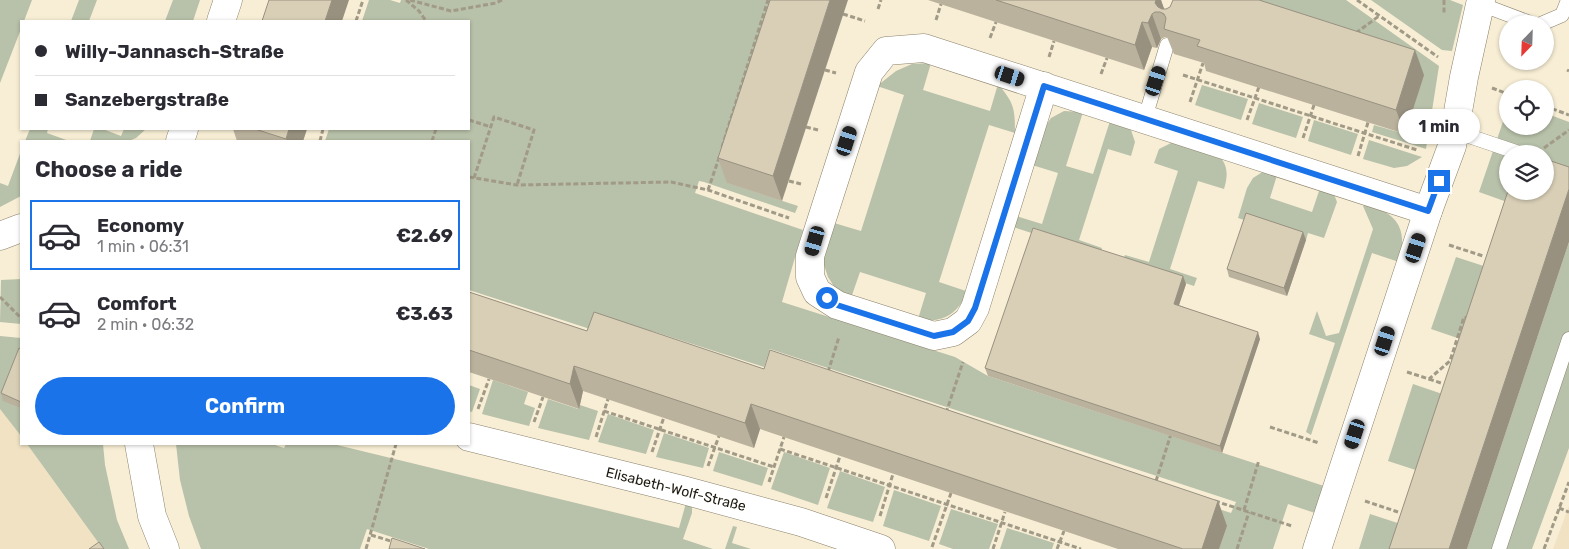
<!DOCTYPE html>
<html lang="en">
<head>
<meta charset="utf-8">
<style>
  :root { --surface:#fff; --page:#f2f2f3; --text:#2b2b33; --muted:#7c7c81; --line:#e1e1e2; --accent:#1a73e8 }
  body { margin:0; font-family:Rubik,sans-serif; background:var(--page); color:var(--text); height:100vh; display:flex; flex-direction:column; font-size:19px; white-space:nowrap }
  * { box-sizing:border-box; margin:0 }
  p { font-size:16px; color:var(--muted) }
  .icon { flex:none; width:28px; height:28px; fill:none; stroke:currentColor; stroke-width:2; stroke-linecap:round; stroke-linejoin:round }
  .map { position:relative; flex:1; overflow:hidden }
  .details { position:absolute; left:20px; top:140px; width:450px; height:305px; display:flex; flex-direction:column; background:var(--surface); border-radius:0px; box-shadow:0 1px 4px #0004 }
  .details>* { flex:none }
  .banner { position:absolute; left:20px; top:20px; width:450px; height:110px; border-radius:0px; box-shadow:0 1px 4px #0004; display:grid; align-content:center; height:110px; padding:0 15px; background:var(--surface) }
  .needle { width:32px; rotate:203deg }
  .buttons { position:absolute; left:1499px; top:15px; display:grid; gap:10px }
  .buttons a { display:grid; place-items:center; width:55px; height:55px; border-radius:50%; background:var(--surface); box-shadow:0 1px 4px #0004; font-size:25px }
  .end { position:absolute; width:22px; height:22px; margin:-11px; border:6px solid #1a73e8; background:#fff; box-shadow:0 0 0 2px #fff }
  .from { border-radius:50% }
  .bubble { position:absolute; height:35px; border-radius:18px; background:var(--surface); box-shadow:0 1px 4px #0004; font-size:16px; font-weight:700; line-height:35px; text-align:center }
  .car { position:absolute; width:15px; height:30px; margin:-15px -8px; border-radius:6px; box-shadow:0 0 4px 1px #0007; background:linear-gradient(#222 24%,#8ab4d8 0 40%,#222 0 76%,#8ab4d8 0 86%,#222 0) }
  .banner b { display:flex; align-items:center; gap:18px; height:48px; font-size:19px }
  .banner b+b { border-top:1px solid var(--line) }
  .banner i { width:12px; height:12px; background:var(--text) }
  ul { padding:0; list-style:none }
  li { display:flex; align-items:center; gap:15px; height:70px; margin:0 10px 8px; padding:0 5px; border:2px solid transparent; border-radius:0px }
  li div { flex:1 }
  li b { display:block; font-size:19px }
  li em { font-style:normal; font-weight:700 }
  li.selected { border-color:var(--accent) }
  li>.icon { width:45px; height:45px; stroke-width:1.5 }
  h2 { padding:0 15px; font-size:22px; line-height:60px }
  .cta { display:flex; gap:10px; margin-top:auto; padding:10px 15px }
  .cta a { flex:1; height:58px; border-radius:30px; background:var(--accent); color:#fff; font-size:20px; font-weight:700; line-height:58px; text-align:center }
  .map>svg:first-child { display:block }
  .built { fill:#f0e2c3 }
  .green { fill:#b8c1a9 }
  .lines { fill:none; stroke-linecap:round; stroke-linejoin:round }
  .lane-casing { stroke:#8a816b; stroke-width:15 }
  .street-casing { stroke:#8a816b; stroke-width:29 }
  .path { stroke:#a19a87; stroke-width:3; stroke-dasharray:5 2.5; stroke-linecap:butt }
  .lane { stroke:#fff; stroke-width:14 }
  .street { stroke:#fff; stroke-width:28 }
  .wall { fill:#bbb29d }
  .shaded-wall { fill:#989180 }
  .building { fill:#d9cfb7; stroke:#989180 }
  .route { stroke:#1a73e8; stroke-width:6 }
  .labels { text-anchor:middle; stroke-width:5; stroke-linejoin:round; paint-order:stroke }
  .street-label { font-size:14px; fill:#1e1a11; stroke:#fff }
</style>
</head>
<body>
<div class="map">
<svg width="1569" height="549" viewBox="0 0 1569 549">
  <rect width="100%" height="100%" fill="#f8eed5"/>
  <g class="built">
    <path d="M0 409 21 436V444H27L103 549H0Z"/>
    <path d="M1569 506V549H1553Z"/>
  </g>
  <g class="green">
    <path d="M0 0H32L24 21H21V29L0 83Z"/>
    <path d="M79 0H97L89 21H71Z"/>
    <path d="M173 0H200L193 21H165Z"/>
    <path d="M369 0H390L400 3 401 0H787L728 183 798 206 795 213 704 182 699 181 695 193 803 230 782 302 955 357 988 376 1324 486 1315 513 1288 504 1273 549H1219L1227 526 782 366 1231 513 1236 502 770 349 764 367 652 331 651 332 590 329 469 290V141H325L329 129H469V21H362Z"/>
    <path d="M1200 0H1346L1439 66 1426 149 1372 132 1374 125 1405 134 1423 75Z"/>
    <path d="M1371 0H1450L1463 5 1452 51 1442 50Z"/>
    <path d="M931 63 923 90 990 111 998 84C1014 103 1015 108 1015 133L989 125 939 282 966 291C964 296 963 303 959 306 949 319 933 323 918 319L926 293 860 272 851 298 835 288 828 277 823 262 834 223 861 231 904 95 877 86 896 71 912 64Z"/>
    <path d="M1202 85 1248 99 1241 120 1195 105Z"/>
    <path d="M1259 103 1303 117 1296 138 1252 124Z"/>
    <path d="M1507 110 1508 126H1545V113L1569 122V190L1545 182V154H1508V191H1526L1521 207 1479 192Z"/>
    <path d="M1064 111 1083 112 1066 166 1093 174 1110 121 1130 127 1135 142 1131 156 1108 149 1079 240 1102 248 1100 255 1013 227 1016 216 1042 224 1058 173 1032 165 1043 130 1051 118Z"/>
    <path d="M1314 120 1358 134 1351 155 1308 141Z"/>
    <path d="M30 129H48L47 133 69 141H25Z"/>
    <path d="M94 129H103L121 136 124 129H146L136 138 129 141H90Z"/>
    <path d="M1177 140C1205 149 1236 151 1224 189L1198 181 1170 269 1197 278 1194 286 1122 262 1125 255 1149 262 1178 171 1154 163 1159 149Z"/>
    <path d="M1369 140 1422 157 1407 166 1394 168 1363 159Z"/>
    <path d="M21 151V196L0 207V183L8 186Z"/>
    <path d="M1264 171 1278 172 1270 198 1312 212 1321 185 1332 189 1337 202 1324 238 1308 233 1306 240 1238 218 1247 188 1253 178Z"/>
    <path d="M1367 204C1398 214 1408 229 1399 262L1372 253 1311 435 1306 432 1335 343 1309 334 1317 311 1326 336 1339 333 1373 229 1363 206Z"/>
    <path d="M1569 242V448L1532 549H1467Z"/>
    <path d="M1456 257 1499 271 1475 344 1431 329Z"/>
    <path d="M21 279V324L0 322 1 280Z"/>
    <path d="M0 336 21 338V436L0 409Z"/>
    <path d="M493 380 528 392 524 404 535 408 529 426 482 414Z"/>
    <path d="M1413 384 1457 399 1431 475 1388 461Z"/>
    <path d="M469 385 480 389 472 412 469 411Z"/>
    <path d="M548 399 578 409 580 405 598 411 589 440 538 428Z"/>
    <path d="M608 414 654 430 646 454 598 442Z"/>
    <path d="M664 433 709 448 703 468 656 457Z"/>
    <path d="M27 444H103L105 465 117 520 129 549H103Z"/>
    <path d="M176 444H272L284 448 286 444H333L679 528 686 503 692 505V513L683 539 713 549H429L367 529 360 549H201L189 516 180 480Z"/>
    <path d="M719 452 768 468 762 486 713 471Z"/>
    <path d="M784 452 830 468 818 505 771 489Z"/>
    <path d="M840 471 885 487 873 522 827 508Z"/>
    <path d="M894 490 941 506 929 541 883 526Z"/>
    <path d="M951 509 998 524 989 549H953L939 544Z"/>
    <path d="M1370 514 1413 528 1407 549H1359Z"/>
    <path d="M733 526 737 527 732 543 751 549H725Z"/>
    <path d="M1007 528 1054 543 1052 549H1000Z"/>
  </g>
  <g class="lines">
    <g class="lane-casing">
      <g id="lane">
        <path d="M1480 4 1533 24"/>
        <path d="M1541 24 1562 15 1568 0"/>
        <path d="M1145 118 1167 45"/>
        <path d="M1454 131 1522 154"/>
        <path d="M1499 549 1569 339"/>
      </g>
    </g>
    <g class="street-casing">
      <g id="street">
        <path d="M221 21 228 0"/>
        <path d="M1044 86 975 308 968 321 953 332 934 336 837 305 817 292 810 277V256L869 72 886 51 924 48 1428 211"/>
        <path d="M180 141 184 129"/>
        <path d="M0 236 21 228"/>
        <path d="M469 437 683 490 801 522 881 549"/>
        <path d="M139 444 152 516 165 549"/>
        <path d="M1317 549 1428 211 1452 146 1464 77 1481 0"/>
      </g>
    </g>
    <g class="path">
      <path d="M406 0 419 11 426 21"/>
      <path d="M410 0 451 11 496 3 502 0"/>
      <path d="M1357 0 1438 57"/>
      <path d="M1444 0V15"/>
      <path d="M878 9 881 0"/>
      <path d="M843 14 865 21"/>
      <path d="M936 20 941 4"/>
      <path d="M356 21 363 0"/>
      <path d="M1356 33 1379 16"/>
      <path d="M990 38 996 22"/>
      <path d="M1049 57 1054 41"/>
      <path d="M825 70 836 73"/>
      <path d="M1567 70 1569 71"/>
      <path d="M1101 74 1107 58"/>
      <path d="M1183 75 1417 150"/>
      <path d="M1492 88 1508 94"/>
      <path d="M1190 102 1203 63"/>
      <path d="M1545 106 1569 115"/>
      <path d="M469 120 491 127"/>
      <path d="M1247 120 1260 84"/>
      <path d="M806 127 818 130"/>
      <path d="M1303 138 1315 102"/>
      <path d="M320 141 323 129"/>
      <path d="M432 141 436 129"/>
      <path d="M722 147 768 0"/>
      <path d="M1544 148 1569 130"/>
      <path d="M1358 156 1369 119"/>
      <path d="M469 177 517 185 671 182 708 190 789 218"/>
      <path d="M474 178 494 117 534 130 517 185"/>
      <path d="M789 181 801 184"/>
      <path d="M708 190 720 155"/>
      <path d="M1449 245 1483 256"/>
      <path d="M0 297 21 318"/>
      <path d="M828 372 839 337"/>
      <path d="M1407 372 1429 379 1450 361 1464 317 1469 319"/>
      <path d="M1429 379 1441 383"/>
      <path d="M478 409 489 379"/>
      <path d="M604 411 774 467"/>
      <path d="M946 413 963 362"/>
      <path d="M534 422 543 397"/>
      <path d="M1270 427 1319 443"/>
      <path d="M596 437 608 399"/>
      <path d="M780 449 1081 549"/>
      <path d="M652 452 664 417"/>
      <path d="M708 466 719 436"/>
      <path d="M1156 481 1171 434 1168 433"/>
      <path d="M769 482 784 437"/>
      <path d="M826 498 840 456"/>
      <path d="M1215 501 1292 526"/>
      <path d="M1365 501 1398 512"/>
      <path d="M1559 508 1569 512"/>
      <path d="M1244 510 1259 460"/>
      <path d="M880 516 893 474"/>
      <path d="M371 535 394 542"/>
      <path d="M932 547 951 493"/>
      <path d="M366 549 396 444"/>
      <path d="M993 549 1005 512"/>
      <path d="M1057 549 1064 531"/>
      <path d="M1237 549 1249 512"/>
      <path d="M1544 549 1569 482"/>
    </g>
    <use href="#lane" class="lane"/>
    <use href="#street" class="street"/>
  </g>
  <g class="wall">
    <path d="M770 0 782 201 727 183 718 158Z"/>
    <path d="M928 0H1161L1164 9 1424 75 1405 134 1206 71 1204 63 1174 54 1167 37H1165L1161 39 1157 48 1152 47 1144 70Z"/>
    <path d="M233 129H307L303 141H237Z"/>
    <path d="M1303 232 1306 240 1287 296 1229 277 1227 269Z"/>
    <path d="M1183 276 1186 284 1179 305 1260 339 1222 453 988 376 985 368Z"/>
    <path d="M469 292 587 331 764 369 1218 501 1227 526 1219 549H1118L760 429 754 448 583 391 579 409 469 372Z"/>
    <path d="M21 349V408L3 401 1 393Z"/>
  </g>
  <g class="shaded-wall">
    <path d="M332 0H349L342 21H325Z"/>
    <path d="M830 0H848L782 201 773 176Z"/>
    <path d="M1156 0H1161L1167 17 1160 12 1155 3Z"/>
    <path d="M1152 14 1161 39 1157 48 1148 23Z"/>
    <path d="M1142 22 1152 47 1144 70 1135 45Z"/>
    <path d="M1415 50 1424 75 1405 134 1396 110Z"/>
    <path d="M289 129H307L303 141H287L286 139Z"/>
    <path d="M1569 189V242L1467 549H1449Z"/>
    <path d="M1303 232 1306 240 1287 296 1284 288Z"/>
    <path d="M1183 276 1186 284 1177 311 1174 304Z"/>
    <path d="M1258 332 1260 339 1222 453 1220 446Z"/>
    <path d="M574 366 583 391 579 409 570 384Z"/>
    <path d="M751 404 760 429 754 448 745 423Z"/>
    <path d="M1218 501 1227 526 1219 549H1202Z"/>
  </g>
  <g class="building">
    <path d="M269 0H332L325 21H262Z"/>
    <path d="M770 0H830L773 176 718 158Z"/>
    <path d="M996 0H1156L1155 3 1158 7 1162 9H1166L1170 7 1173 0H1259L1415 50 1396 110 1197 46 1200 40 1164 29 1166 18 1164 14 1160 12H1155L1152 14 1148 23 1142 22 1135 45Z"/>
    <path d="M255 129H289L286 139Z"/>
    <path d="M1521 152 1528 154H1520Z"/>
    <path d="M1545 159 1569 167V189L1449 549H1389L1508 191H1545Z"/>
    <path d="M1246 213 1303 232 1284 288 1227 269Z"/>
    <path d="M1033 228 1183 276 1174 304 1258 332 1220 446 985 368Z"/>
    <path d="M469 292 587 331 594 312 764 369 770 350 1218 501 1202 549H1183L751 404 745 423 574 366 570 384 469 350Z"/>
    <path d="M19 348 21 349V402L1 393Z"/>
    <path d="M392 538 425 549H389Z"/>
    <path d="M99 542 104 549H89Z"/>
  </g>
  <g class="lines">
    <path class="route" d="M827 298 837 305 934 336 953 332 968 321 975 308 1044 86 1428 211 1439 181"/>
  </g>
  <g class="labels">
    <g class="street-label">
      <text transform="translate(676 489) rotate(14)" y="5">Elisabeth-Wolf-Straße</text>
    </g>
  </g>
</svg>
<div class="buttons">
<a><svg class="needle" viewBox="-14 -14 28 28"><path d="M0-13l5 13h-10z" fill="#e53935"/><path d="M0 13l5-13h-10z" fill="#7c7c81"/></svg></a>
<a><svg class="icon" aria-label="locate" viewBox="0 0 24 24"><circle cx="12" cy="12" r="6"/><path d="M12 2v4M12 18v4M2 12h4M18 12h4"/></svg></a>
<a><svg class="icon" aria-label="layers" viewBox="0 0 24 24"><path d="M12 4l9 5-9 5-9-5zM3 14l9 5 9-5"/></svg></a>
</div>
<i class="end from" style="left:827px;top:298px"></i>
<i class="end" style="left:1439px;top:181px"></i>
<div class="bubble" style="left:1398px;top:109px;width:82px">1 min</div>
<i class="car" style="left:1010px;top:76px;rotate:108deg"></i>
<i class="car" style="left:1156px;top:81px;rotate:18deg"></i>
<i class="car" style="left:847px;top:141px;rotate:18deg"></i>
<i class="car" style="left:815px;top:241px;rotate:196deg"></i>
<i class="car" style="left:1416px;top:248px;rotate:18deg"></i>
<i class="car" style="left:1385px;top:341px;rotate:18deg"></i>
<i class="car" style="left:1355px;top:434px;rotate:198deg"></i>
<div class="banner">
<b><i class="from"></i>Willy-Jannasch-Straße</b>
<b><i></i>Sanzebergstraße</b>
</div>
<section class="details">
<h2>Choose a ride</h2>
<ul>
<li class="selected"><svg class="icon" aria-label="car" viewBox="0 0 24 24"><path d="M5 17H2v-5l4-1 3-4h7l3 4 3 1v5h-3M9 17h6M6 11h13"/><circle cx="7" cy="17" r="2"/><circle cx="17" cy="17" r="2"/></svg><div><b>Economy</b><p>1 min · 06:31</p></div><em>€2.69</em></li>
<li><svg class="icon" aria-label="car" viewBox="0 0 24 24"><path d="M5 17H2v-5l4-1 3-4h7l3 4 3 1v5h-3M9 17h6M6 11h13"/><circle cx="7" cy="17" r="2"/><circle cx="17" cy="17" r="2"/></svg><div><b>Comfort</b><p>2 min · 06:32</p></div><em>€3.63</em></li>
</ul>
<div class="cta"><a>Confirm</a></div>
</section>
</div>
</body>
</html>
